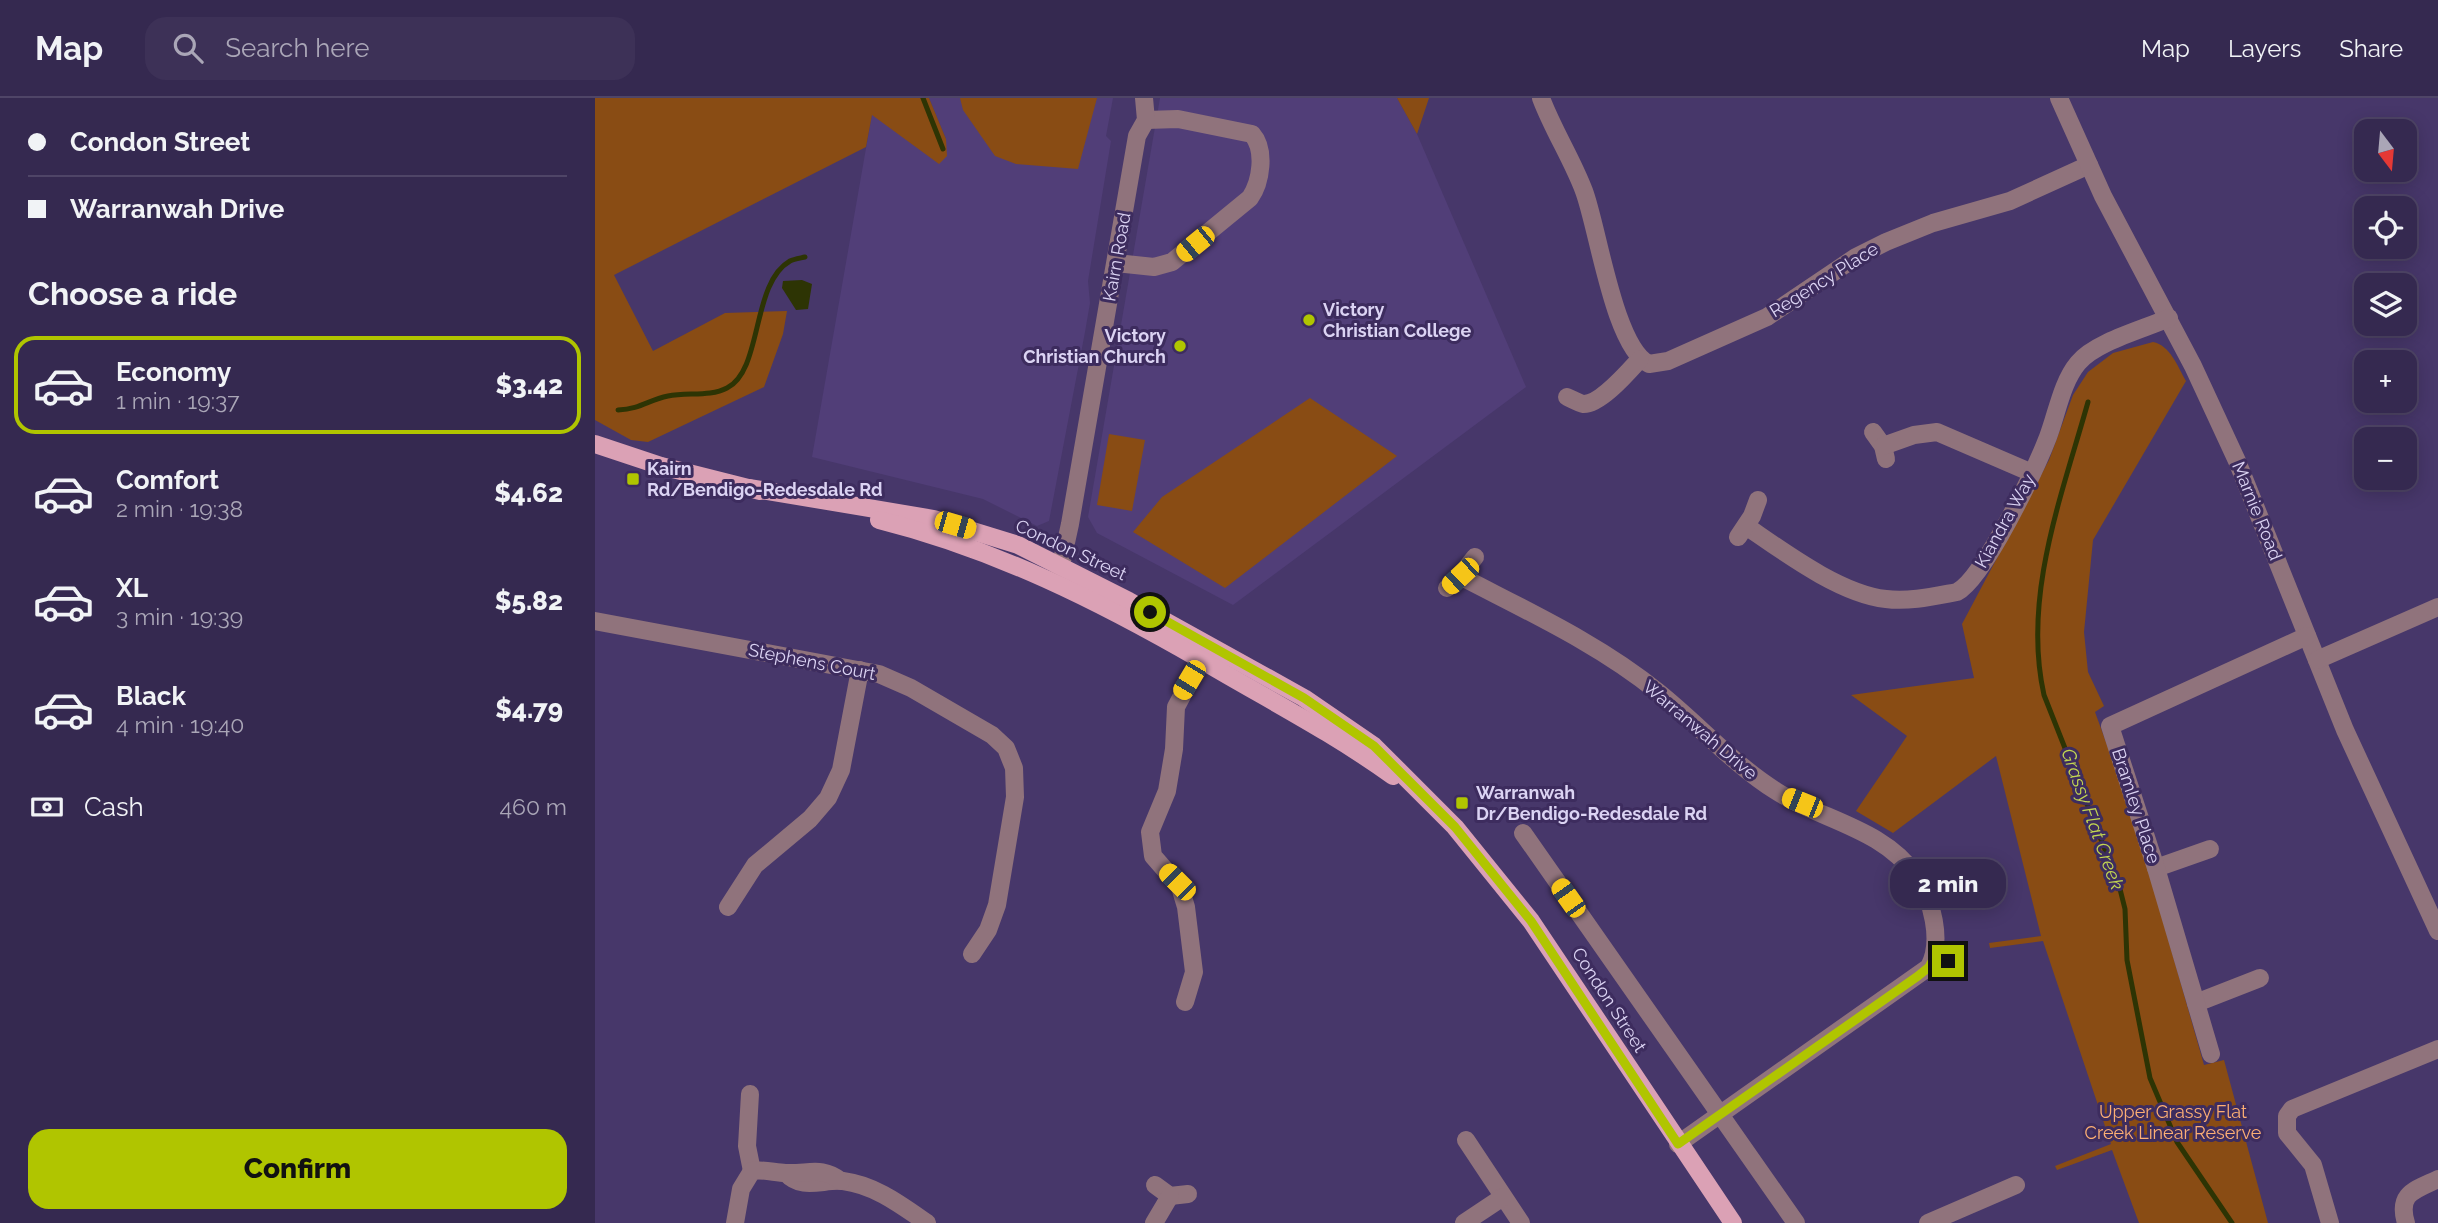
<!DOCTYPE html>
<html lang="en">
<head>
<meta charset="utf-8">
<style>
  :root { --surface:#352950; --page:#3d3157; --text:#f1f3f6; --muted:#aaa6b7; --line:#4f4567; --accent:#b0c500 }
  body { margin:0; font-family:Raleway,sans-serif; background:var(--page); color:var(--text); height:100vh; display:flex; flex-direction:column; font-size:26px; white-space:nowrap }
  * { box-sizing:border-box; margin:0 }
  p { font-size:23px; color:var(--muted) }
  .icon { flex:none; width:38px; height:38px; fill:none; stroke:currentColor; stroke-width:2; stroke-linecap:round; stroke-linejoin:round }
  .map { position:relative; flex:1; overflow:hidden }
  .details { display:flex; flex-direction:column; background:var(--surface); width:595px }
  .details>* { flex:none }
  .guide { display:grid; align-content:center; height:154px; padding:0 28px; background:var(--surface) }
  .needle { width:46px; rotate:164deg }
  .fabs { position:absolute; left:1759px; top:21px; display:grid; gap:14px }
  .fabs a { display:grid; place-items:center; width:63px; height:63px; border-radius:14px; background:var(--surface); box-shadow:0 4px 18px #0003,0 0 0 2px var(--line); font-size:35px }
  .end { position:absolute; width:32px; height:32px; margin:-16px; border:9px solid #b0c500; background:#111; box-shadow:0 0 0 4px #111 }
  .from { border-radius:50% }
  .bubble { position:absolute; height:49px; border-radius:21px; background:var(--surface); box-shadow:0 4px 18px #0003,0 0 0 2px var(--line); font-size:23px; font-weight:800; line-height:49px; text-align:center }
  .car { position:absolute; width:21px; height:42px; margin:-21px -10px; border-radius:9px; box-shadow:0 0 5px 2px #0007; background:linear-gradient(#f5c518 24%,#345 0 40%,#f5c518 0 76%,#345 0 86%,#f5c518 0) }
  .guide b { display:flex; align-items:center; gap:24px; height:66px; font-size:26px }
  .guide b+b { border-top:2px solid var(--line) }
  .guide i { width:18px; height:18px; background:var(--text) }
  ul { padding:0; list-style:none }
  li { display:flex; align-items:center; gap:21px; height:98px; margin:0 14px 10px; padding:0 14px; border:4px solid transparent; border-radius:21px }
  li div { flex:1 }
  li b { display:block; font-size:26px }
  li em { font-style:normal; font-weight:800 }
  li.selected { border-color:var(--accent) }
  li>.icon { width:63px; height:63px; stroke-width:1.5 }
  h2 { padding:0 28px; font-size:32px; line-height:84px }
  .pay { display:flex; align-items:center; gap:18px; height:77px; padding:0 28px; font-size:26px }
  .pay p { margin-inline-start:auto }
  .cta { display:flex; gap:14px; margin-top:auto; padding:14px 28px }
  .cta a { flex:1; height:80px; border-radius:21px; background:var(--accent); color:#111; font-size:28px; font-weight:800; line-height:80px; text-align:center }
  header { display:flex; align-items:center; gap:42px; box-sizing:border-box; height:98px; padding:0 35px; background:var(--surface); border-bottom:2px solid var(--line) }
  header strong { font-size:33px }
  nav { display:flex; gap:38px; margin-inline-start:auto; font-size:24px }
  .search { width:490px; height:63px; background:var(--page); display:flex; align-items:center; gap:18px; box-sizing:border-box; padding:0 24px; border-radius:21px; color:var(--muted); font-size:26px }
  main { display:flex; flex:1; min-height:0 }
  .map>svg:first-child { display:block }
  .built { fill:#513e78 }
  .green { fill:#894c14 }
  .water { fill:#2d3404 }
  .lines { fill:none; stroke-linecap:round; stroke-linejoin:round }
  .stream { stroke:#2d3404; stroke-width:5 }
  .minor { stroke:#90737c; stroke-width:18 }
  .major { stroke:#dba1b5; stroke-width:18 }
  .route { stroke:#b0c500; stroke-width:9 }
  .poi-dot { fill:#b0c500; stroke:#3d2c5e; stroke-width:2.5 }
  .labels { text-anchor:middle; stroke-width:6; stroke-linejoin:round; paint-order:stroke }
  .street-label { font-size:18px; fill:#dbd3f3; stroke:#3d2c5e }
  .poi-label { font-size:18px; font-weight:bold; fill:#dbd3f3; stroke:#3d2c5e; text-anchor:start }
  .park-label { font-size:18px; fill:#fdaf74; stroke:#3d2c5e }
  .water-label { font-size:19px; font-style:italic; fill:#c3d651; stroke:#3d2c5e }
</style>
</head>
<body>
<header>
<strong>Map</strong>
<div class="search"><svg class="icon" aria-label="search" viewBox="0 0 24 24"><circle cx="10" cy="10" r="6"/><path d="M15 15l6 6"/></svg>Search here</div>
<nav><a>Map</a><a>Layers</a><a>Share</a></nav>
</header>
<main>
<section class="details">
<div class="guide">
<b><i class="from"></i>Condon Street</b>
<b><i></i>Warranwah Drive</b>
</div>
<h2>Choose a ride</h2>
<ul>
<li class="selected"><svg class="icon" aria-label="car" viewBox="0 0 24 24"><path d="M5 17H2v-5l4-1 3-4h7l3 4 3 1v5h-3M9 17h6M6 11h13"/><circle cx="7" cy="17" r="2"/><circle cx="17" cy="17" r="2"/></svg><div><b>Economy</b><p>1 min · 19:37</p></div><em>$3.42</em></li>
<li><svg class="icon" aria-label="car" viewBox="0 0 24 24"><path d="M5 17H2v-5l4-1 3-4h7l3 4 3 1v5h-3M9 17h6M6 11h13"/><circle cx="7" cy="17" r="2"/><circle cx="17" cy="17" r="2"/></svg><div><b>Comfort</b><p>2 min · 19:38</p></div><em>$4.62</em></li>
<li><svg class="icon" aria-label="car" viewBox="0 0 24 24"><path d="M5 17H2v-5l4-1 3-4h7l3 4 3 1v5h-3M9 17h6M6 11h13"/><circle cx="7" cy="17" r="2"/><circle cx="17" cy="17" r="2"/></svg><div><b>XL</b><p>3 min · 19:39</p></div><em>$5.82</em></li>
<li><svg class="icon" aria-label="car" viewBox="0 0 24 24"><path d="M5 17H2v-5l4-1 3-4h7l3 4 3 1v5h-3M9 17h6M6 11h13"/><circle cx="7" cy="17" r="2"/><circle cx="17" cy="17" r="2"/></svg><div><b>Black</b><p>4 min · 19:40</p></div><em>$4.79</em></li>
</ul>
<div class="pay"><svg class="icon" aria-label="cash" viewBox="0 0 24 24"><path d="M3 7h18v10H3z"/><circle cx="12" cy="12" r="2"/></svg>Cash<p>460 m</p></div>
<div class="cta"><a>Confirm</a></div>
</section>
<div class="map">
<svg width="1843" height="1125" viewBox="0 0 1843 1125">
  <rect width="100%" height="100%" fill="#47376a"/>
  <g class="built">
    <path d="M334 0H518L511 38 516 43 493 183 495 205 490 234 454 423 442 428 388 401 217 359 277 16 351 41Z"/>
    <path d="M565 0H802L822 36 931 289 638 507 502 435 493 419Z"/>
  </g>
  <g class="green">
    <path d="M0 0H334L351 41 352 58 344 66 277 17 271 49 19 177 58 253 130 215 192 213 188 236 169 289 53 344 36 342 0 322Z"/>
    <path d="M365 0H502L483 71 421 66 400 58 368 12Z"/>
    <path d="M802 0H834L822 36Z"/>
    <path d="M1558 244C1575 247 1583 269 1591 283L1498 442 1489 534 1493 574 1509 608 1500 614 1539 721 1609 967 1629 962 1673 1125H1544L1517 1052 1462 1072 1460 1068 1516 1046 1448 843 1395 850 1394 845 1446 838 1401 658 1298 735 1261 713 1312 638 1256 597 1379 580 1367 526 1454 362 1478 297 1493 274 1518 255Z"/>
    <path d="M715 300 802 358 630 490 538 434 567 399Z"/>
    <path d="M514 336 550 342 537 413 502 407Z"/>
  </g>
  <path class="water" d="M207 182 217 186 213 211 201 212 187 190 188 183Z"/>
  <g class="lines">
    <g class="stream">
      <path d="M328 0 348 51"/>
      <path d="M1493 304C1467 397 1427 499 1449 597L1524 787 1530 811 1532 862 1555 980 1582 1044 1637 1125"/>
      <path d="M23 312C46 311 53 302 73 298 92 294 115 299 132 290 168 272 156 185 195 163 199 161 206 160 210 159"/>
    </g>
    <g class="minor">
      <path d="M946 0C958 32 977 61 989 93 1003 130 1019 249 1054 266L1073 263 1172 219 1261 159 1291 144 1338 125 1415 103 1494 67"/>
      <path d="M1464 0 1508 98 1598 268 1642 363 1750 632 1843 833"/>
      <path d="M521 165 559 169 577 164 655 100C666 84 671 52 657 36L583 21 551 22"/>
      <path d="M972 299C977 301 983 305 988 306 1005 307 1034 273 1045 261"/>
      <path d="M1278 334 1288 348 1291 361"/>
      <path d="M1288 348 1319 337 1342 334 1437 375"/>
      <path d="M1151 428C1189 454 1245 496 1291 501 1314 504 1340 498 1362 494 1389 480 1441 370 1453 339 1462 315 1467 284 1483 265 1500 244 1549 231 1574 220"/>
      <path d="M1143 439 1157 418 1163 402"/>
      <path d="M865 478 880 459"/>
      <path d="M463 481 475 426 542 38 551 22 549 0"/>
      <path d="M852 490 865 478C932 513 1004 546 1063 594 1103 626 1138 666 1181 693 1226 722 1288 730 1321 778 1337 801 1348 843 1334 869L1083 1046"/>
      <path d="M0 523 284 576 316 590 397 637 411 650 419 670 420 699 402 807 393 832 377 856"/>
      <path d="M1722 562 1843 509"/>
      <path d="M928 735 1201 1125"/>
      <path d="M1561 770 1615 751"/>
      <path d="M133 809 160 767 215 721 233 700 246 672 265 572"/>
      <path d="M590 904 599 874 591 809 585 789 558 758 555 734 572 693 579 651 581 609 606 562"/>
      <path d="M1601 905 1665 880"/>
      <path d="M1616 956 1561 770 1515 628 1712 538"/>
      <path d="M155 996 152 1048 157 1073"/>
      <path d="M871 1042 926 1125"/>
      <path d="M191 1075C207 1093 228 1081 248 1083 280 1087 306 1107 332 1125"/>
      <path d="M560 1087 575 1098 593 1096"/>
      <path d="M140 1125 146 1091 157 1073C170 1071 180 1075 191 1075 214 1076 227 1068 246 1083"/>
      <path d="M559 1125 575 1098"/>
      <path d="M869 1125 908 1099"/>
      <path d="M1333 1125 1421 1087"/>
      <path d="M1735 1125 1718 1067 1692 1035V1018L1697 1011 1843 951"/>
      <path d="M1811 1125C1802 1095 1820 1092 1843 1081"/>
    </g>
    <g class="major">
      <path d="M0 346 66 368 165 393"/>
      <path d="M155 390 339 421 423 447 534 503 709 600 779 648 860 729 936 823 1138 1125"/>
      <path d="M284 422C400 451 504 503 608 563 672 601 737 634 798 678"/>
    </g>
  </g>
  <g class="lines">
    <path class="route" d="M555 514 709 600 779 648 860 729 936 823 1083 1046 1323 878 1334 869 1340 858 1353 863"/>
  </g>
  <g class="poi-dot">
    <circle cx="714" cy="222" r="7"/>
    <circle cx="585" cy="248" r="7"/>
    <rect x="31" y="374" width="14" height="14" rx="3.5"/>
    <rect x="860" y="698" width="14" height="14" rx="3.5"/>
  </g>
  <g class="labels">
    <g class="street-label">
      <text transform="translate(522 159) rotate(-80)" y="6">Kairn Road</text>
      <text transform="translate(1229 182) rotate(-32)" y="6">Regency Place</text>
      <text transform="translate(1662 413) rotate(68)" y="6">Marnie Road</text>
      <text transform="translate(1410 423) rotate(-61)" y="6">Kiandra Way</text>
      <text transform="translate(476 452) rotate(25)" y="6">Condon Street</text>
      <text transform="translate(217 564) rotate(11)" y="6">Stephens Court</text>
      <text transform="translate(1105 632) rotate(40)" y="6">Warranwah Drive</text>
      <text transform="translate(1541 708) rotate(72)" y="6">Bramley Place</text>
      <text transform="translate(1014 902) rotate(57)" y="6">Condon Street</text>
    </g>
    <g class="poi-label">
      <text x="728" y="218">Victory<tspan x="728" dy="21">Christian College</tspan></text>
      <text x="571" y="244" text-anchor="end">Victory<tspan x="571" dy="21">Christian Church</tspan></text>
      <text x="52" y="377">Kairn<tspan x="52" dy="21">Rd/Bendigo-Redesdale Rd</tspan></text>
      <text x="881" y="701">Warranwah<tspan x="881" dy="21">Dr/Bendigo-Redesdale Rd</tspan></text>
    </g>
    <g class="park-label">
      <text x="1578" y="1020">Upper Grassy Flat<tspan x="1578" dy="21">Creek Linear Reserve</tspan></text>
    </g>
    <g class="water-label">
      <text transform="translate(1498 721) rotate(70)" y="7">Grassy Flat Creek</text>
    </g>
  </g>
</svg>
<div class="fabs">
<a><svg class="needle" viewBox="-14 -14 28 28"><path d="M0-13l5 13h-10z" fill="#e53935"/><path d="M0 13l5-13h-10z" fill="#aaa6b7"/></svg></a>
<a><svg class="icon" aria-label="locate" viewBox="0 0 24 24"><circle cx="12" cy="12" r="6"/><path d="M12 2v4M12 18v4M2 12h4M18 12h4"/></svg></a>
<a><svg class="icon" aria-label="layers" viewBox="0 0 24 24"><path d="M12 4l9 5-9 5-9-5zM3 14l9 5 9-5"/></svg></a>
<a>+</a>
<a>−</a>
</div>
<i class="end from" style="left:555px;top:514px"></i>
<i class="end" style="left:1353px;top:863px"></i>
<div class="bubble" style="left:1295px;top:761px;width:116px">2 min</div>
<i class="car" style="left:600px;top:146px;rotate:231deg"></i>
<i class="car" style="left:360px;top:427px;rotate:106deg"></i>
<i class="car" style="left:865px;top:478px;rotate:227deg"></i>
<i class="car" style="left:594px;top:582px;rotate:211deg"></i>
<i class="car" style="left:1207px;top:705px;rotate:292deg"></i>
<i class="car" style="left:582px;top:784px;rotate:315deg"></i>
<i class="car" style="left:973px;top:800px;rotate:325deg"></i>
</div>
</main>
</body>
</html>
